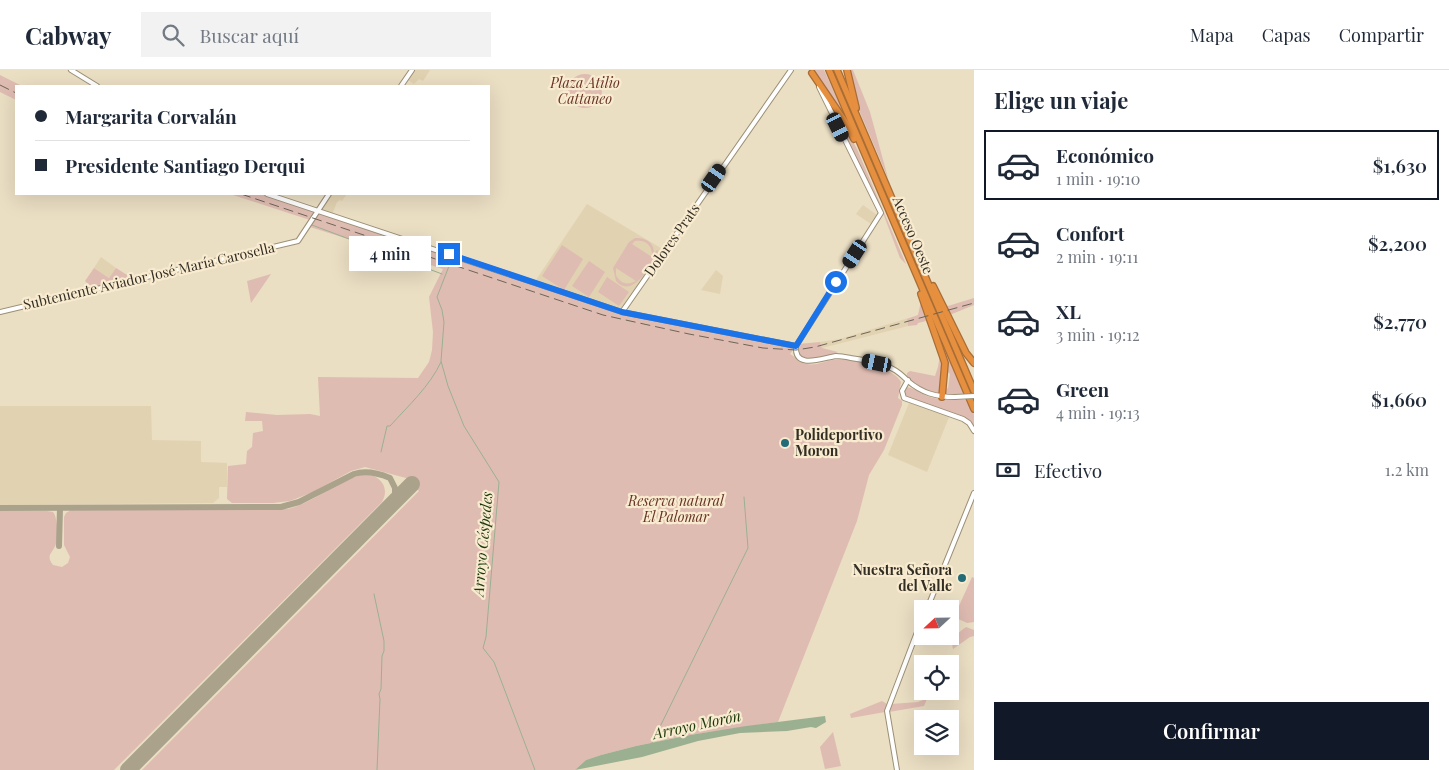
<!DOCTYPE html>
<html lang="es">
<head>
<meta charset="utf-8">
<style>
  :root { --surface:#fff; --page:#f2f2f3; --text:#1f2937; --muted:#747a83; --line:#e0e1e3; --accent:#111827 }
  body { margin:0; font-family:"Playfair Display",serif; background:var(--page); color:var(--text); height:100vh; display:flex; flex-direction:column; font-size:19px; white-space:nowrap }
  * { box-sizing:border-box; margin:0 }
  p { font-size:16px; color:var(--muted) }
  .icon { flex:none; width:28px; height:28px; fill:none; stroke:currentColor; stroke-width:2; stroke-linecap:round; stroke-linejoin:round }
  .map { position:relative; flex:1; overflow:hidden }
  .details { display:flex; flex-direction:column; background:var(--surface); width:475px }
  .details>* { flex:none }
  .hud { position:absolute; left:15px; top:15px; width:475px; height:110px; border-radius:0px; box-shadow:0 5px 20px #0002; display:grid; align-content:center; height:110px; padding:0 20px; background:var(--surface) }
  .needle { width:32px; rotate:248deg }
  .fabs { position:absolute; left:914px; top:530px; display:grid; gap:10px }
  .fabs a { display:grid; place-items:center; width:45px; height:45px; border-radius:0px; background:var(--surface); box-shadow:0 5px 20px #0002; font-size:25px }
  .end { position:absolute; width:22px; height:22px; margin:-11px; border:6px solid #1a73e8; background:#fff; box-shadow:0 0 0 2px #fff }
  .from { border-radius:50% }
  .bubble { position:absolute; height:35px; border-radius:0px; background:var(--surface); box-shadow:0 5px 20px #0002; font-size:16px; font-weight:600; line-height:35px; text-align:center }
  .car { position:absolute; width:15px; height:30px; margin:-15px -8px; border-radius:6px; box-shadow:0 0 4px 1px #0007; background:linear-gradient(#222 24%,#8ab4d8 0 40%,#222 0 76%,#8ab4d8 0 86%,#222 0) }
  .hud b { display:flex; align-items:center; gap:18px; height:48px; font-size:19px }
  .hud b+b { border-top:1px solid var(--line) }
  .hud i { width:12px; height:12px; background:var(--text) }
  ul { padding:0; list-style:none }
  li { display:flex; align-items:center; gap:15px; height:70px; margin:0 10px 8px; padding:0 10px; border:2px solid transparent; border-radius:0px }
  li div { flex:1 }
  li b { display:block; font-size:19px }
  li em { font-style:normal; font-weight:600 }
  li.on { border-color:var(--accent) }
  li>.icon { width:45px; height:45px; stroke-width:1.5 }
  h2 { padding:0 20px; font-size:22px; line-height:60px }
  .pay { display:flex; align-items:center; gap:12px; height:55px; padding:0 20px; font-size:19px }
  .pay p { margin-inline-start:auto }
  .cta { display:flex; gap:10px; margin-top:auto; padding:10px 20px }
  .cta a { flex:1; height:58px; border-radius:0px; background:var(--accent); color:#fff; font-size:20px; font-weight:600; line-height:58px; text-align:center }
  header { display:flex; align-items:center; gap:30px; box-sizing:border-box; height:70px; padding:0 25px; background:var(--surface); border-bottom:1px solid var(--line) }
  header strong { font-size:24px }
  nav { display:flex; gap:28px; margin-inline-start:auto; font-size:18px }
  .search { width:350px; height:45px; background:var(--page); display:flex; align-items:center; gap:12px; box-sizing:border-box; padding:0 18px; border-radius:0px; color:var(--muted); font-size:19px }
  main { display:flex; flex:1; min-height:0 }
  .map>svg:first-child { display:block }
  .built { fill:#e1d2b1 }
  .green { fill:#dfbcb2; fill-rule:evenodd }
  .water { fill:#9bb091 }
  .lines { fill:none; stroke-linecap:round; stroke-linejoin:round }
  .stream { stroke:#9bb091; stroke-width:1 }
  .taxiway { stroke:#aba28c; stroke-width:6 }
  .runway { stroke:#aba28c; stroke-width:16 }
  .secondary-casing { stroke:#9b8f76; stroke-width:6 }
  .highway-casing { stroke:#a76d36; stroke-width:8 }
  .secondary { stroke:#fff; stroke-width:4 }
  .highway { stroke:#e58f3f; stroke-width:5.5 }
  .rail { stroke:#6c6556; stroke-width:1; stroke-dasharray:10 5; stroke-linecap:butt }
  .secondary-bridge-casing { stroke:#9b8f76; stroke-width:6; stroke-linecap:butt }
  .secondary-bridge { stroke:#fff; stroke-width:4 }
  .route { stroke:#1a73e8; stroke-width:6 }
  .poi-dot { fill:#236b77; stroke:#f8ebd0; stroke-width:2 }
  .labels { text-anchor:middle; stroke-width:4.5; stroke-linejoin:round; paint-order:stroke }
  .park-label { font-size:14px; font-style:italic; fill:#683325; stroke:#f8ebd0 }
  .street-label { font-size:14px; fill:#332e24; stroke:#f8ebd0 }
  .poi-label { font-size:14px; font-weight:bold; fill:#332e24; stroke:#f8ebd0; text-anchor:start }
  .water-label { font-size:15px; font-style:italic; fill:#1b3809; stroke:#f8ebd0 }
</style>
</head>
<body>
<header>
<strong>Cabway</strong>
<div class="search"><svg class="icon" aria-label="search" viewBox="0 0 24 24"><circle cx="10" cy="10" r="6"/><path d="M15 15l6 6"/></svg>Buscar aquí</div>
<nav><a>Mapa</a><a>Capas</a><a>Compartir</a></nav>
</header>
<main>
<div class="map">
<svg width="974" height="700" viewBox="0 0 974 700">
  <rect width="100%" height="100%" fill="#eadec3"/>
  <g class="built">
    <path d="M414 0H430L423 11 419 9 414 14 408 10Z"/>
    <path d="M331 124H347L342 131 340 130 337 132 332 145 321 141V139Z"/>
    <path d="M587 134 664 180 623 238 618 240 536 213V210Z"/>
    <path d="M863 135 877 145 871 154 856 144Z"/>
    <path d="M101 187 116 198 109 208 94 198Z"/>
    <path d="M716 200 723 206 720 224 701 220Z"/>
    <path d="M915 246 907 249 908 256 822 278 820 272 840 269Z"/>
    <path d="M909 333 949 347 927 402 888 385Z"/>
    <path d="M0 336H151L152 370 201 371V392L227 393V417H219V428L213 433 0 435Z"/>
  </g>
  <g class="green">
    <path d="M813 0H824L848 52 815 4Z"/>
    <path d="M848 0H853L870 42 888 108 858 38Z"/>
    <circle cx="585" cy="21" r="17"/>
    <path d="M0 5 22 16H16V30L0 22Z"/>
    <path d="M820 16 841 50 857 79 906 194 900 188 883 143Z"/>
    <path d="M230 124H262L316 142 310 150Z"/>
    <path d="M318 143 620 244 791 277 793 280 790 284C796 287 800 293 807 294 815 296 825 291 833 290 850 287 893 296 901 312L898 328 902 331V335L884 380 869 405 857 451 778 652 690 665 636 676 601 685 586 690 575 700H142L419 421 406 408 365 397 351 401 313 422 290 431 273 433H232L227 429 228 396 246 394 247 381 252 377 253 363 263 361 262 351H245L246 342 277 345 310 344 320 346 318 307 418 308 429 292 432 280 433 262 429 227 443 199 310 157Z"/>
    <path d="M635 168C645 167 654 172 654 183L657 180 660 182C651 194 633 230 616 211L613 198 629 172ZM635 171C646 169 653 176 652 187L632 174ZM616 198 636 211C627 216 620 213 616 205Z"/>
    <path d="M562 175 583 189 564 220 542 206Z"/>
    <path d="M589 191 605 202 589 227 572 216Z"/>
    <path d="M94 198 109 208 116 198 132 208 92 218 85 211Z"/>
    <path d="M271 204 251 233 247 211Z"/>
    <path d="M607 207 629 222 619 236 598 222Z"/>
    <path d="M974 228V235L952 244H950L944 233 948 236Z"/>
    <path d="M921 231 933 265 926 251 918 253 917 255 908 256 907 249 918 245Z"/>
    <path d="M933 251 964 325 947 326 945 324 946 319 948 318 950 304 948 302V294Z"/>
    <path d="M820 272 822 278 838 282C825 288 805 295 797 280L798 274Z"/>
    <path d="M940 285 942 294 939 324 925 320 907 307V303L910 301 935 306 938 297Z"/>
    <path d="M907 317C915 318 922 325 930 327 942 331 955 330 967 330L974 345V358L971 354 906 328 903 321Z"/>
    <path d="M366 404C381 406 390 418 382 432L114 700H0V441H47L53 442C58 448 58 467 56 474 53 483 45 485 53 495L62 497 68 493 70 487 64 475V447L66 443 71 440 288 439C316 432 338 409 366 404Z"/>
    <path d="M972 507 974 508V552L967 553 954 547Z"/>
    <path d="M966 557 974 560V566L970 567 953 579C950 569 958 563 966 557Z"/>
    <path d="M925 629H927L924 636 889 642 891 634 918 632Z"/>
    <path d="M882 631 887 634 885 642 851 648 850 644Z"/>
    <path d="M833 662 841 696 825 699 820 677Z"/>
  </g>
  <path class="water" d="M825 646 826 652 816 658 811 657 787 661 740 663 698 671 642 687 575 700 586 690 601 685 636 676 690 665 746 656Z"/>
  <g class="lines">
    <g class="stream">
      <path d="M312 155 442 204"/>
      <path d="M449 196 437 227 442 240 444 252 441 291 448 316 464 356 499 412 486 567 483 578 494 592 535 700"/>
      <path d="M381 382 387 356H390C408 336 430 316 441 292"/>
      <path d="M374 524 384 571V581L382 586 381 619 379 624 380 629 377 700"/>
      <path d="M652 673 748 478 744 427"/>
    </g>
    <g class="taxiway">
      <path d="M0 438 281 437 299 432 354 404C366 400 378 403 390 408L395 418V431"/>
      <path d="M59 476 60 438"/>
    </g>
    <path class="runway" d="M128 700 412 414"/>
    <g class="secondary-casing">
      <g id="secondary">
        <path d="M71 0 97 16"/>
        <path d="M401 16 412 0"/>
        <path d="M267 124 622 242 796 276"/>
        <path d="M0 242 298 171 329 124"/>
        <path d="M622 242 791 0"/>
        <path d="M796 276 881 143 819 17"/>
        <path d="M796 276C794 300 822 288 836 286 841 286 846 287 851 288 865 290 880 292 893 299 899 302 903 306 908 311 922 323 936 327 955 327"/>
        <path d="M908 310 902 321 904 328 963 349 969 353 974 361"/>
        <path d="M927 539 974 423"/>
        <path d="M897 700 887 641 922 549"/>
      </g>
    </g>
    <g class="highway-casing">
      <g id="highway">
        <path d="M829 0 974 339"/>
        <path d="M837 0 974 321"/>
        <path d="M847 0 856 38"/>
        <path d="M812 3 846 53 854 69"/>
        <path d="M933 216 966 283 974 293"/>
        <path d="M921 224 945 293 942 327"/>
      </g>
    </g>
    <use href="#secondary" class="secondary"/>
    <use href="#highway" class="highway"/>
    <g class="rail">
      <path d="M0 15 16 23"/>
      <path d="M241 124 603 245 689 264 763 278 796 280 815 277 974 233"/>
    </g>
    <g class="secondary-bridge-casing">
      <path id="secondary-bridge" d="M955 327 974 326"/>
    </g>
    <use href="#secondary-bridge" class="secondary-bridge"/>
  </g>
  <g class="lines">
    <path class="route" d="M449 184 622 242 796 276 836 212"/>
  </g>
  <g class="poi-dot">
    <circle cx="785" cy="373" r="5"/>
    <circle cx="962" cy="508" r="5"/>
  </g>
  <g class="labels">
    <g class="park-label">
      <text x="585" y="18">Plaza Atilio<tspan x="585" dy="16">Cattaneo</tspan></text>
      <text x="676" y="436">Reserva natural<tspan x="676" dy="16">El Palomar</tspan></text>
    </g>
    <g class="street-label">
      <text transform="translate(913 165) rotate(67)" y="5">Acceso Oeste</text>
      <text transform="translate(672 170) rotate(-55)" y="5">Dolores Prats</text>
      <text transform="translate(149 206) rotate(-13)" y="5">Subteniente Aviador José María Carosella</text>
    </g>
    <g class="poi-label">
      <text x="795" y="370">Polideportivo<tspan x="795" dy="16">Moron</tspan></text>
      <text x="952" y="505" text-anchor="end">Nuestra Señora<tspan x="952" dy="16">del Valle</tspan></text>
    </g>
    <g class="water-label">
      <text transform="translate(483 474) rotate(-85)" y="5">Arroyo Céspedes</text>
      <text transform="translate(697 655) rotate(-12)" y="5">Arroyo Morón</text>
    </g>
  </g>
</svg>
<div class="fabs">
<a><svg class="needle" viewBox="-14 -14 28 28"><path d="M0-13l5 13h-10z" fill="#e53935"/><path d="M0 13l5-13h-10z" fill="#747a83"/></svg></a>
<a><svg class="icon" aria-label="locate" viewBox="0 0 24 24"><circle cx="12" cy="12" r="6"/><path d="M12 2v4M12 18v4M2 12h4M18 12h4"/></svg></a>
<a><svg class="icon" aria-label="layers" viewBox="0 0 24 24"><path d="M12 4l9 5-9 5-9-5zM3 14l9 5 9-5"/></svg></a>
</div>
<i class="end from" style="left:836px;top:212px"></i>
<i class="end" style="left:449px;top:184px"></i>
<div class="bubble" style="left:349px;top:166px;width:82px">4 min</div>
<i class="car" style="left:838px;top:57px;rotate:154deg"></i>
<i class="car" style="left:714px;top:108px;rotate:35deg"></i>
<i class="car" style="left:855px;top:184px;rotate:213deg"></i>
<i class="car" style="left:877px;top:293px;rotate:282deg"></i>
<div class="hud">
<b><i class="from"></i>Margarita Corvalán</b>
<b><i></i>Presidente Santiago Derqui</b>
</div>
</div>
<section class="details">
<h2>Elige un viaje</h2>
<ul>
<li class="on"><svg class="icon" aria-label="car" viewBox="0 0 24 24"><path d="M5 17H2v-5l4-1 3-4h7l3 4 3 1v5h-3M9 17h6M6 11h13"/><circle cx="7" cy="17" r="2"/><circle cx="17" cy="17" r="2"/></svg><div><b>Económico</b><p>1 min · 19:10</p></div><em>$1,630</em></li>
<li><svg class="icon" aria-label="car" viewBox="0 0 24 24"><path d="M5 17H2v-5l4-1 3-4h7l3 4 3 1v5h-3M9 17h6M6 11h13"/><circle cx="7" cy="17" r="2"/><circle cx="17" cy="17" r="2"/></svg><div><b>Confort</b><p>2 min · 19:11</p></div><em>$2,200</em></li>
<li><svg class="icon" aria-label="car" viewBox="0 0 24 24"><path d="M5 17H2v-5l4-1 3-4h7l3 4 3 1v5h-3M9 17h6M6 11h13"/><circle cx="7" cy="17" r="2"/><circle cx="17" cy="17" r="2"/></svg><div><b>XL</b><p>3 min · 19:12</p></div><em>$2,770</em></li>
<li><svg class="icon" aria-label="car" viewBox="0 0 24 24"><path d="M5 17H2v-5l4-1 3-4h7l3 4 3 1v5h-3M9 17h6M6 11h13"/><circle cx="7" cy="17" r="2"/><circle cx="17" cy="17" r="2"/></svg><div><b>Green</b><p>4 min · 19:13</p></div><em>$1,660</em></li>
</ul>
<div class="pay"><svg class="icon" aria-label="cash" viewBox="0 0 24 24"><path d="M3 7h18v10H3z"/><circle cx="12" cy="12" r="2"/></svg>Efectivo<p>1.2 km</p></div>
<div class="cta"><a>Confirmar</a></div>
</section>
</main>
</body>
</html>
